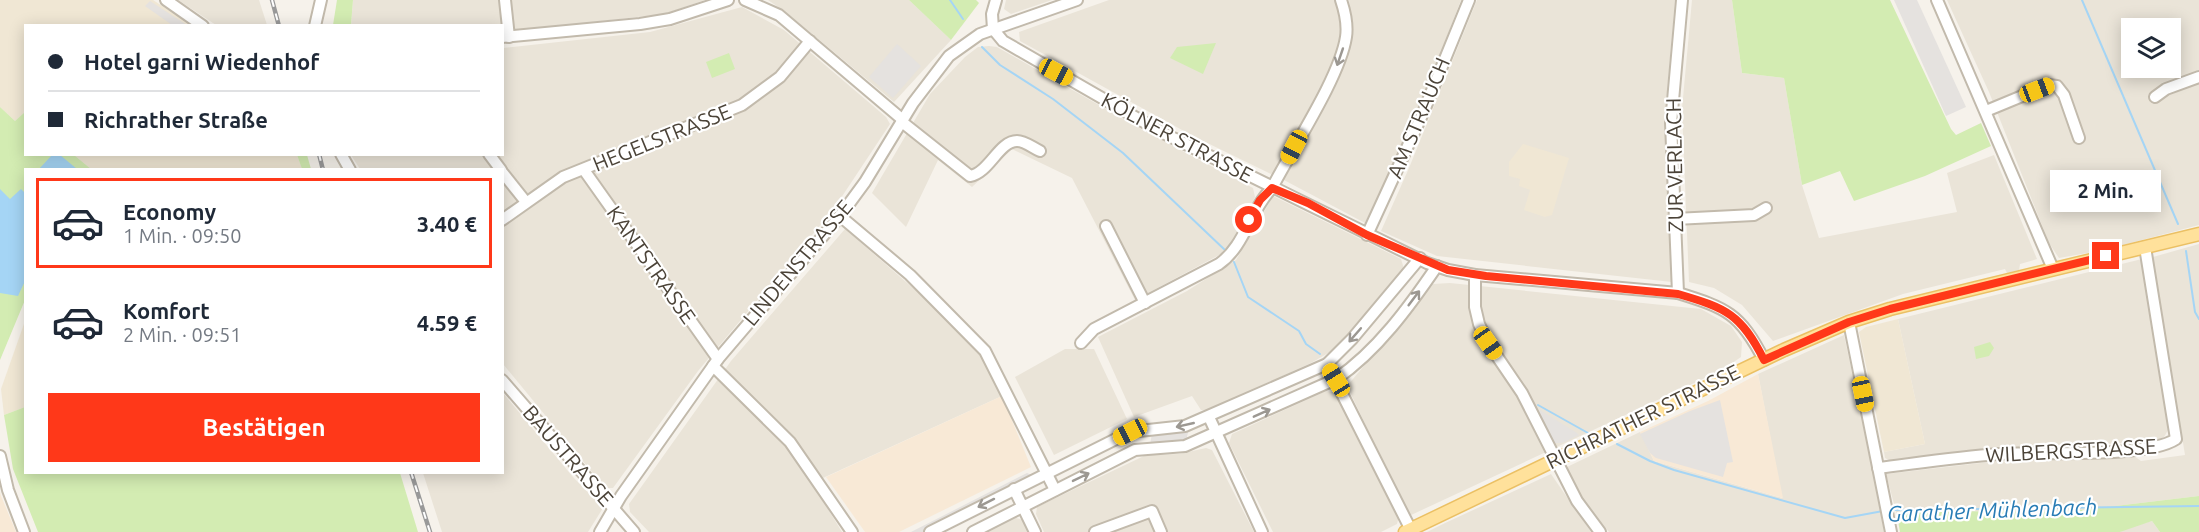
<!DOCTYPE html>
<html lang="de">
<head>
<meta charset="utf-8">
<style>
  :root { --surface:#fff; --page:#f6f6f7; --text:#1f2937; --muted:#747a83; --line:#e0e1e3; --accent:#ff3819 }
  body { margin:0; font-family:Ubuntu,sans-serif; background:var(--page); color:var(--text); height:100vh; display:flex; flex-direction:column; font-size:22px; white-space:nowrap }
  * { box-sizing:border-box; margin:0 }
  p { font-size:20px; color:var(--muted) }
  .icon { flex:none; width:33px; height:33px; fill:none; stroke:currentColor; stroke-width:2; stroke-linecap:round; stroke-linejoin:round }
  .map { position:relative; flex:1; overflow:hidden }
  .side { position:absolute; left:24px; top:168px; width:480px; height:306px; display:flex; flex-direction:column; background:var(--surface); border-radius:0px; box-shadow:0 3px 15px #0003 }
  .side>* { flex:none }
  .guide { position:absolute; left:24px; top:24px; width:480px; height:132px; border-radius:0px; box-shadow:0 3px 15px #0003; display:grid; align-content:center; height:132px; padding:0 24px; background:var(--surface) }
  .fabs { position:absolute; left:2121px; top:18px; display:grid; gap:12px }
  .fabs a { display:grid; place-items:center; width:60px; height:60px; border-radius:0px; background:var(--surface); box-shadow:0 3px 15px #0003; font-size:30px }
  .end { position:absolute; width:27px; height:27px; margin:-14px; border:8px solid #ff3819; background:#fff; box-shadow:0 0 0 3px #fff }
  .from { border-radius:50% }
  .bubble { position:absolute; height:42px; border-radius:0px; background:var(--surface); box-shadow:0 3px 15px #0003; font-size:20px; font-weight:700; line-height:42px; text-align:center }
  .car { position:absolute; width:18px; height:36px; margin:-18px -9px; border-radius:8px; box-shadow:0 0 4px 2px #0007; background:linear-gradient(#f5c518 24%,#345 0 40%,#f5c518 0 76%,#345 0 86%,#f5c518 0) }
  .guide b { display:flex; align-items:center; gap:21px; height:57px; font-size:22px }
  .guide b+b { border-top:2px solid var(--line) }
  .guide i { width:15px; height:15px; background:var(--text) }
  ul { padding:10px 0 0; list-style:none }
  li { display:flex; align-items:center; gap:18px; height:90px; margin:0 12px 9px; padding:0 12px; border:3px solid transparent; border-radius:0px }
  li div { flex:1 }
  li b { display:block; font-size:22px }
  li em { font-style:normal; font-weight:700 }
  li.selected { border-color:var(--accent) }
  li>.icon { width:54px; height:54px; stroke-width:1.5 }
  .button { display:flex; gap:12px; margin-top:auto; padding:12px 24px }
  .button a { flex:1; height:69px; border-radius:0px; background:var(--accent); color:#fff; font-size:24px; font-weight:700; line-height:69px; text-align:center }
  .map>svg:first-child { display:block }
  .residential { fill:#eae4d8; fill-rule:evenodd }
  .commercial { fill:#f8e9d6 }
  .education { fill:#f0e7d4 }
  .green { fill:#d3ecb2 }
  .parking { fill:#e5e2df }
  .water { fill:#a5d5f5 }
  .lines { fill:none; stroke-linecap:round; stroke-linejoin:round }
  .stream { stroke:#a5d5f5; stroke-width:2 }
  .minor-casing { stroke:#c2baac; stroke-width:14 }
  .major-casing { stroke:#ebc064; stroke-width:15 }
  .minor { stroke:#fff; stroke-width:10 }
  .major { stroke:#ffe19b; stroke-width:12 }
  .rail-casing { stroke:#999; stroke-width:4.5 }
  .rail { stroke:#fff; stroke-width:2; stroke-dasharray:7; stroke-linecap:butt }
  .oneway { stroke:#9c9892 }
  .route { stroke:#ff3819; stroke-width:8 }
  .labels { text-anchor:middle; stroke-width:4.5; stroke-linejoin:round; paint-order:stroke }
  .street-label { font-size:21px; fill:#4b4338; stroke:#fff }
  .water-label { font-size:22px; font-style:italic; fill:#287cb5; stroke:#fff }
</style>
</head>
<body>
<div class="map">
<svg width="2199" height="532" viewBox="0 0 2199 532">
  <rect width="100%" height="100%" fill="#f6f2eb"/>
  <g class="residential">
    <path d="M178 0H259L267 25H216Z"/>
    <path d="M353 0H705L664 14 503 32 502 26H351Z"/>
    <path d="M768 0H909L951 40 894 102 787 13Z"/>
    <path d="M1006 0H1052L1011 14 1004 9Z"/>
    <path d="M1109 0H1337L1342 15V38L1338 52 1277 170 1271 174 1193 136 1020 41 1019 32Z"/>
    <path d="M1349 0H1461L1415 119 1365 223 1282 179 1340 69 1353 32Z"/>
    <path d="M1477 0H1675L1665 115 1672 282 1437 256 1381 231 1409 168Z"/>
    <path d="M1692 0H1732L1742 73 1784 78 1802 185 1819 238 1957 212 1947 173 1994 155 2037 259 2020 264 2019 270 2007 273 2005 269 1903 294 1773 341 1742 305 1714 288 1689 282 1682 109Z"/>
    <path d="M1947 0H2199V225L2104 250 2059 258 2049 243 1989 92ZM2132 28H2170V68H2132Z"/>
    <path d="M742 7 784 30 886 117 890 124 833 210 698 371 613 488H605L503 364 502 170 360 169 351 155 502 154 503 48 650 32Z"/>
    <path d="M989 46 997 47 1148 133 1253 188 1255 197 1236 236 1221 254 1135 300 1072 178 1012 149 972 187 938 160 906 227 872 193 930 94 965 57 978 47Z"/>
    <path d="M1273 196 1401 259 1404 269 1359 326 1335 349 1311 363 1208 410H1201L1192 396 1134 417 1098 337 1187 291 1236 260Z"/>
    <path d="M845 229 928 301 980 352 1002 396 812 483 842 532H649L630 512 629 504 731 361Z"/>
    <path d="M2199 244V496L2065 512 1920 511 1897 515 1886 474 2024 458 2134 456 2141 461 2185 455 2153 257Z"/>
    <path d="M2142 259 2168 430 2164 437 2154 442 2018 447 1891 461 1885 458 1884 452 1925 444 1898 319Z"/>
    <path d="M1450 283 1701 309 1731 326 1742 342 1741 357 1722 370 1409 516 1347 386 1433 284Z"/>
    <path d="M1844 335 1872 465 1884 532H1609L1583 499 1567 467 1640 432 1654 461 1782 498 1758 374Z"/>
    <path d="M1065 349H1094L1127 419 1054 455 1015 377Z"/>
    <path d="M1326 391 1339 393 1399 516 1397 524 1381 532H1273L1229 443 1232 434Z"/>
    <path d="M503 393 573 477 603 508 588 532H442L423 473 502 472Z"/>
    <path d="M1206 448 1212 450 1254 532H1044L1036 514 1037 507 1146 455 1179 454Z"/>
    <path d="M1551 474 1591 532H1427L1443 524Z"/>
    <path d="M1016 518 1024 520 1030 532H988Z"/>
    <path d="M2152 521 2160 532H2120L2129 527Z"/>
  </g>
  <g class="commercial">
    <path d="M1758 374 1783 498 1654 461 1640 432 1708 401Z"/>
    <path d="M1002 396 1031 467 899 532H865L826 477Z"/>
    <path d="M0 492 1 496 16 532H0Z"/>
  </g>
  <g class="education">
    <path d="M0 0H153L191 25 26 26 25 112 15 121 0 107Z"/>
    <path d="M1523 144 1569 158 1552 215 1545 217 1524 210 1530 190 1519 186 1520 179 1509 176V162Z"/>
    <path d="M74 155H297L302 169H91Z"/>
    <path d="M1898 319 1925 444 1884 452 1859 332 1866 327Z"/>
    <path d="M25 321V407L4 415 1 389Z"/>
  </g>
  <g class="green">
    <path d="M337 0H353L351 25H333Z"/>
    <path d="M909 0H976L979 3 951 40Z"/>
    <path d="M1732 0H1890L1951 129 1956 135 1981 123 1991 146 1925 176 1854 201 1840 171 1802 185 1784 78 1742 73Z"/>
    <path d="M1216 43 1203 74 1170 58 1177 47Z"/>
    <path d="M729 53 735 69 712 78 706 62Z"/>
    <path d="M0 107 15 121 25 112 26 154 74 155 91 169 26 170 25 300 0 360Z"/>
    <path d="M297 155H307L311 169H302Z"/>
    <path d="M1990 342 1994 348 1989 356 1976 359 1974 347Z"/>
    <path d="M25 407 26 472 400 473 418 532H38L13 469 4 415Z"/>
    <path d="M2199 496V532H2160L2152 521 2120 532H1900L1897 515 1920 511 2065 512Z"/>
  </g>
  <g class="parking">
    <path d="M1894 0H1917L1966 107 1946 116Z"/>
    <path d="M150 1 187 25H172L145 6Z"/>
    <path d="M897 44 921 66 893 98 869 77Z"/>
    <path d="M1720 400 1733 462 1727 463 1723 477 1656 458 1650 453 1640 434 1690 411Z"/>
    <path d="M1540 410 1577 433 1579 435 1562 443H1553L1537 415Z"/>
    <path d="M1189 429 1185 444 1150 445 1152 433Z"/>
    <path d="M1027 473 1034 476 924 532H911Z"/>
  </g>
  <g class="water">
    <path d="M53 154 60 155 77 169H39Z"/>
    <path d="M0 189 10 199 21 189 25 193V281L18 296 0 293Z"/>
  </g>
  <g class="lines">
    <g class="stream">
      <path d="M950 0 963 19"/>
      <path d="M2082 0 2178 224"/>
      <path d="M982 47 1000 65 1053 99 1123 153 1226 251"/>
      <path d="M2186 251 2195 312 2199 319"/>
      <path d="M1234 262 1248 297 1299 331 1306 344 1320 354"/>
      <path d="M1538 405 1588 433"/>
      <path d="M1617 444 1650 461 1674 470 1845 518 1883 511"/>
      <path d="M1891 510 2199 506"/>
    </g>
    <g class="minor-casing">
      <g id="minor">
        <path d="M166 0 203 26"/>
        <path d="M505 0 509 37"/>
        <path d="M745 0 779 15 903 120"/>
        <path d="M1937 0 2053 269"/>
        <path d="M315 26 321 0"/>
        <path d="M993 29 1003 41 1161 132 1427 263 1448 270 1475 275 1678 293C1726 308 1740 313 1764 360"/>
        <path d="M993 29 992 14 996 0"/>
        <path d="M502 37 640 24 670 19 728 0"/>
        <path d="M2155 97 2166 89 2199 77"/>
        <path d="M1986 111 2049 85 2057 86 2064 95 2079 138"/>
        <path d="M902 122 970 176C989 173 999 141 1017 141 1025 141 1033 148 1040 151"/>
        <path d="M341 154 350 170"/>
        <path d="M489 154 501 170"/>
        <path d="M584 170 718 359"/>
        <path d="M502 172 526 202"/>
        <path d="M840 216 910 275 985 351 1055 490"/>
        <path d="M1675 219 1754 215 1766 208"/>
        <path d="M502 220 563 177 742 105 780 77 810 41"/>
        <path d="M1106 226 1145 303"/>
        <path d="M1367 235 1423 113 1469 0"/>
        <path d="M1475 275V307L1479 324 1488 343 1522 393 1577 501 1600 532"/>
        <path d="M1678 293 1671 123 1682 0"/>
        <path d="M1849 322 1891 532"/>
        <path d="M1081 343 1094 329 1219 264C1245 246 1250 210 1272 188 1292 149 1340 77 1346 37 1348 24 1345 12 1341 0"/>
        <path d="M1327 364 1412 532"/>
        <path d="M713 366 790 442 852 532"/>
        <path d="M502 380 634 532"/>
        <path d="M1209 417 1262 532"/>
        <path d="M0 456 8 490 24 532"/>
        <path d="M1878 468C1918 463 1958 457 1998 454 2038 451 2146 459 2176 439L2145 247"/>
        <path d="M1014 489 1035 532"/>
        <path d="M600 532 621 496 718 359 840 216 865 182 913 103 949 56 980 34 1077 0"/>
        <path d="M930 532 1130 432 1185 426 1327 364 1352 339 1420 258"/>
        <path d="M973 532 1135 450 1185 446 1336 379C1377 351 1409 307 1437 266"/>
        <path d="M1095 532 1152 511 1161 532"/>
      </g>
    </g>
    <g class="major-casing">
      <path id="major" d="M1405 532 1784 350 1849 322 1890 309 2199 234"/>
    </g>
    <use href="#minor" class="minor"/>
    <use href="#major" class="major"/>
    <g class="rail-casing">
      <g id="rail">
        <path d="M272 0 279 26"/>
        <path d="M319 154 323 170"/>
        <path d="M411 472 430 532"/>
      </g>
    </g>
    <use href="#rail" class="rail"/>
  </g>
  <defs><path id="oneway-shaft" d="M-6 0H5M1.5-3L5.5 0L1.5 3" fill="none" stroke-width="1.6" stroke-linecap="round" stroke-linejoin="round" transform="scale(1.5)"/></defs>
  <g class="oneway">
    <use href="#oneway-shaft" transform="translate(1340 57) rotate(109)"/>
    <use href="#oneway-shaft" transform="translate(1414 298) rotate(-53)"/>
    <use href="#oneway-shaft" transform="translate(1355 335) rotate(131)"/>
    <use href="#oneway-shaft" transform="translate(1262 413) rotate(-24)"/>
    <use href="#oneway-shaft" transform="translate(1185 425) rotate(167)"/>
    <use href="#oneway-shaft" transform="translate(1081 477) rotate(-26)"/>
    <use href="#oneway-shaft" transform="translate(986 503) rotate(153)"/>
  </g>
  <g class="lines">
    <path class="route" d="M1249 220 1260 200 1272 188 1308 203 1367 235 1448 270 1486 276 1678 294C1726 308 1741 314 1764 360L1849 322 1890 309 2106 256"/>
  </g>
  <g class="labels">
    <g class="street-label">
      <text transform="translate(1419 118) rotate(-67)" y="7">AM STRAUCH</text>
      <text transform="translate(662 138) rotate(-22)" y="7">HEGELSTRASSE</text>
      <text transform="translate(1177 138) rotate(28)" y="7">KÖLNER STRASSE</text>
      <text transform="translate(1675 165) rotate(-91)" y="7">ZUR VERLACH</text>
      <text transform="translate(798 263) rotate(-50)" y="7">LINDENSTRASSE</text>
      <text transform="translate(651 265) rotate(55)" y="7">KANTSTRASSE</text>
      <text transform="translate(1643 417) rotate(-26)" y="7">RICHRATHER STRASSE</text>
      <text transform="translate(2071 451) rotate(-3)" y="7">WILBERGSTRASSE</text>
      <text transform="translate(568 456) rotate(49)" y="7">BAUSTRASSE</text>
    </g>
    <g class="water-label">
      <text transform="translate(1992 510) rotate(-2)" y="8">Garather Mühlenbach</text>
    </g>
  </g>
</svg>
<div class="fabs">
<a><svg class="icon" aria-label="layers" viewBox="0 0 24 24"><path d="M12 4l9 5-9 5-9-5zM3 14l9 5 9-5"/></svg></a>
</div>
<i class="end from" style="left:1249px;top:220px"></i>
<i class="end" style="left:2106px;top:256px"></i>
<div class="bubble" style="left:2050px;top:170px;width:111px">2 Min.</div>
<i class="car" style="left:1056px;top:72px;rotate:118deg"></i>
<i class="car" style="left:2037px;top:90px;rotate:69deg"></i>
<i class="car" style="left:1294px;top:147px;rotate:208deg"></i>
<i class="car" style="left:1488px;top:343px;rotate:145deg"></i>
<i class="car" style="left:1336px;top:380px;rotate:328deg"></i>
<i class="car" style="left:1863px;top:394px;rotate:168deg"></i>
<i class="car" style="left:1130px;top:432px;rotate:243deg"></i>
<div class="guide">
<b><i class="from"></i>Hotel garni Wiedenhof</b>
<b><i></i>Richrather Straße</b>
</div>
<section class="side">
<ul>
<li class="selected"><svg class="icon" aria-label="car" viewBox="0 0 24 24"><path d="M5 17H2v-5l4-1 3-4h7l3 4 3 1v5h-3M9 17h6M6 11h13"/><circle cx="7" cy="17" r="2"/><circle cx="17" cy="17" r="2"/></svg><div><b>Economy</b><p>1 Min. · 09:50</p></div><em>3.40 €</em></li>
<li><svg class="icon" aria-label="car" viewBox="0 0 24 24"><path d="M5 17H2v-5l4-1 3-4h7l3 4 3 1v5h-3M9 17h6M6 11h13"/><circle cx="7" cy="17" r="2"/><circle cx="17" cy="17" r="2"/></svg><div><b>Komfort</b><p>2 Min. · 09:51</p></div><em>4.59 €</em></li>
</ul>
<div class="button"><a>Bestätigen</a></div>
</section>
</div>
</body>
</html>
